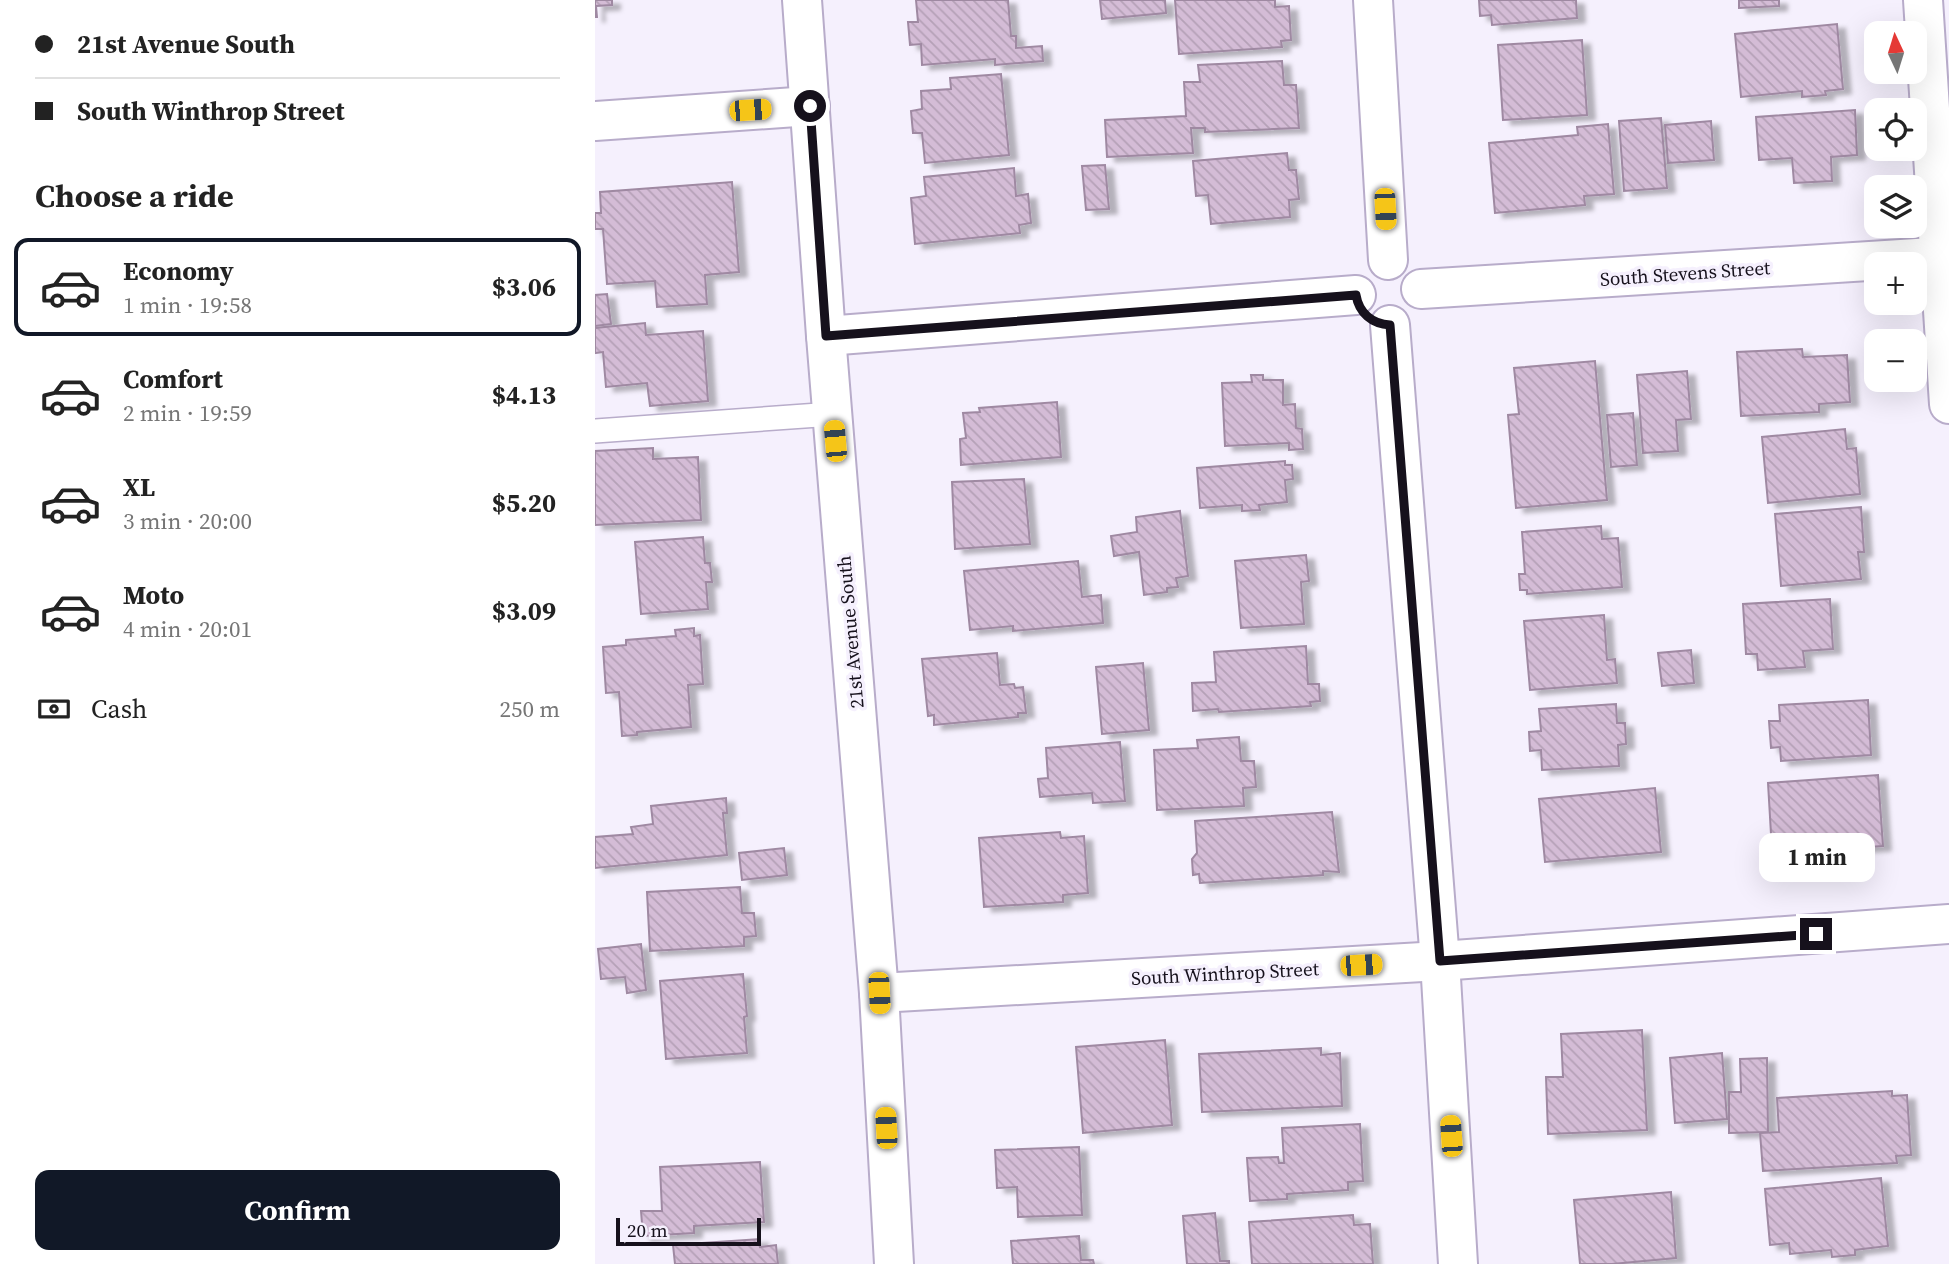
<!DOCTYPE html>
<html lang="en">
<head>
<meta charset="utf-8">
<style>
  :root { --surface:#fff; --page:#f6f6f6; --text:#222; --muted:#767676; --line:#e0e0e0; --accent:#111827 }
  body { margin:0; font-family:"Source Serif 4",serif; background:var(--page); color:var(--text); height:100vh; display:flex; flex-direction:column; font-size:26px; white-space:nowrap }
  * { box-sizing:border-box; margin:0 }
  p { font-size:23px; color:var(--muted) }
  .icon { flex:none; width:38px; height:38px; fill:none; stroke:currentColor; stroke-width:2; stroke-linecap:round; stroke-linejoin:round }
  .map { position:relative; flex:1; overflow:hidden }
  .panel { display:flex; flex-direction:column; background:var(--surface); width:595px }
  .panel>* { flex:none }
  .top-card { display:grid; align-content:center; height:154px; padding:0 35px; background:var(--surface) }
  .needle { width:46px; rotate:356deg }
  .fabs { position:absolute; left:1269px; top:21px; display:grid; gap:14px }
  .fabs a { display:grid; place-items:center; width:63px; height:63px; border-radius:14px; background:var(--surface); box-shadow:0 7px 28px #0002; font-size:35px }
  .scale { position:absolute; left:21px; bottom:18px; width:145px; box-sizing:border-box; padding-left:7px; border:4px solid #16111c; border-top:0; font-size:19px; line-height:24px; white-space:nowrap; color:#16111c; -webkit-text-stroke:5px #f5f0fd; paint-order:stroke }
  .end { position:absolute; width:32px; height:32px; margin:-16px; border:9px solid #16111c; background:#fff; box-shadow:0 0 0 4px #fff }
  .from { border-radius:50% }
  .bubble { position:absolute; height:49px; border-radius:14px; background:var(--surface); box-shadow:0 7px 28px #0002; font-size:23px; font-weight:700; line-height:49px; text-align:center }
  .car { position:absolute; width:21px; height:42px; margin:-21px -10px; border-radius:9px; box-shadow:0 0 5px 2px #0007; background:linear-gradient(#f5c518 24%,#345 0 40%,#f5c518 0 76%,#345 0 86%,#f5c518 0) }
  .top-card b { display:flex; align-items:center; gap:24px; height:66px; font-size:26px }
  .top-card b+b { border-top:2px solid var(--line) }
  .top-card i { width:18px; height:18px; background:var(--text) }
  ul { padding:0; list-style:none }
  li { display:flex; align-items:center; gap:21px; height:98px; margin:0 14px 10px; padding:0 21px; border:4px solid transparent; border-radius:14px }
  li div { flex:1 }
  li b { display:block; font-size:26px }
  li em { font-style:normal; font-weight:700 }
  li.current { border-color:var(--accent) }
  li>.icon { width:63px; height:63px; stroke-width:1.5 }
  h2 { padding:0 35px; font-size:32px; line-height:84px }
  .pay { display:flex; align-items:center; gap:18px; height:77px; padding:0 35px; font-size:26px }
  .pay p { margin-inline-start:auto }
  .primary-button { display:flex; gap:14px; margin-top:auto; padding:14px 35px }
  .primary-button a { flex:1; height:80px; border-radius:14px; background:var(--accent); color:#fff; font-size:28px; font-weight:700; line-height:80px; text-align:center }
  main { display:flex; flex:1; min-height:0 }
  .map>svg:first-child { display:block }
  .building { fill:url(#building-back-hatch); stroke:#9f89a2; stroke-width:2; filter:url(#shadow) }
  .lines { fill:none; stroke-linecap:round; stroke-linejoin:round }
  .lane-casing { stroke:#b8acca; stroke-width:26 }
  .street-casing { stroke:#b8acca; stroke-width:42 }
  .secondary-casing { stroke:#b8acca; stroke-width:42 }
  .lane { stroke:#fff; stroke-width:23 }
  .street { stroke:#fff; stroke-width:38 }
  .secondary { stroke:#fff; stroke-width:38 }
  .route { stroke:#16111c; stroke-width:9 }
  .labels { text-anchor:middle; stroke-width:7; stroke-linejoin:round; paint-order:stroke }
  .street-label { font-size:19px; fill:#16111c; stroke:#f5f0fd }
</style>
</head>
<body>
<main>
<section class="panel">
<div class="top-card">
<b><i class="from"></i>21st Avenue South</b>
<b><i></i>South Winthrop Street</b>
</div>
<h2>Choose a ride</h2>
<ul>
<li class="current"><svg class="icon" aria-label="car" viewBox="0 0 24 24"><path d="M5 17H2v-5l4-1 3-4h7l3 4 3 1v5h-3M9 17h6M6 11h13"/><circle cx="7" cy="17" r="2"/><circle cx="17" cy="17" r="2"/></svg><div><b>Economy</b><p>1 min · 19:58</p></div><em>$3.06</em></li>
<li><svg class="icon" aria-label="car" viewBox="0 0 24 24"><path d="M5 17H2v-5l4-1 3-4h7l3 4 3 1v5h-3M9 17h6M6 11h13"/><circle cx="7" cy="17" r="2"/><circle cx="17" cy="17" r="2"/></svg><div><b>Comfort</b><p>2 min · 19:59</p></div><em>$4.13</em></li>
<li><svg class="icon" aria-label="car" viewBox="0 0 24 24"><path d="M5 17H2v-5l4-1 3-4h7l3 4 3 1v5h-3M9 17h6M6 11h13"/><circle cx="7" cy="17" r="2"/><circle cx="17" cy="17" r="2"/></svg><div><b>XL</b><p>3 min · 20:00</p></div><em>$5.20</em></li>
<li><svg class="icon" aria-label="car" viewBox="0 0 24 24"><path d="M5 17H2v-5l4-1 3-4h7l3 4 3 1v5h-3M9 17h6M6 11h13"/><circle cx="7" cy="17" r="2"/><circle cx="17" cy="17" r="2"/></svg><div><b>Moto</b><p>4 min · 20:01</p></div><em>$3.09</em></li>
</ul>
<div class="pay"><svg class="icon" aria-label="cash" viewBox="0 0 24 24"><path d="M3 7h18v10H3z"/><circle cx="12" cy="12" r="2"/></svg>Cash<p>250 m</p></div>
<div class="primary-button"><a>Confirm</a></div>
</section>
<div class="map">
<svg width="1354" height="1264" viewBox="0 0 1354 1264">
  <defs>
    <pattern id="building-back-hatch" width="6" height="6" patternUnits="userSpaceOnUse" patternTransform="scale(1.75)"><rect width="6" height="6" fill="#d4bcd6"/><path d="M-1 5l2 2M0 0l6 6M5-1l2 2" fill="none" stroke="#b5a1b7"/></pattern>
    <filter id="shadow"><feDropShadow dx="8" dy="4.5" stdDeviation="2" flood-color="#0004"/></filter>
  </defs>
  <rect width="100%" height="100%" fill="#f5f0fd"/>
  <g class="building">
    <path d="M0 0H17V5L1 6 2 17H0Z"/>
    <path d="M321 0H413L416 36H421V48L447 46 448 61 400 65V59L327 65 326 44 315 45 313 22H323Z"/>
    <path d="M505 0H570L571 13 507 19Z"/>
    <path d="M580 0H680V7L694 6 696 40 686 41 687 47 584 54Z"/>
    <path d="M884 0H981L982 18 897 25 896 15 885 16Z"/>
    <path d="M1144 0H1184V6L1144 8Z"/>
    <path d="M1242 24 1248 89 1230 91 1231 95 1207 97V91L1146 97 1140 34Z"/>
    <path d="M987 40 992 115 908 120 903 45Z"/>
    <path d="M687 61 689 85H701L704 128 610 132V128H596L598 153 512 157 510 120 591 116 589 82H605L603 65Z"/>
    <path d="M406 74 414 155 330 163 327 133H318L316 111 327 109 326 91 356 89 355 78Z"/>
    <path d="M1260 110 1262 155 1236 157 1237 181 1199 183 1197 158 1164 160 1161 117Z"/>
    <path d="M1066 118 1072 188 1029 191 1024 121Z"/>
    <path d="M1116 121 1119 160 1073 163 1070 125Z"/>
    <path d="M1013 124 1019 194 989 196 990 205 900 213 894 143 983 135 982 127Z"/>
    <path d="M692 153 694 170H701L704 199 694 200 695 217 616 224 613 195 601 196 598 161Z"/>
    <path d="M510 165 514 209 491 210 487 166Z"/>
    <path d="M419 168 421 196 433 194 436 223 424 225 425 233 320 244 316 198 331 196 329 177Z"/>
    <path d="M137 182 144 272 110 275 112 304 62 307 60 281 12 284 8 229H0V213H6L5 192Z"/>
    <path d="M12 294 16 324 0 326V295Z"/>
    <path d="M50 323 51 335 108 331 113 401 55 406 52 383 11 387 8 352 0 353V328Z"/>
    <path d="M1207 349 1208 357 1252 355 1255 402 1224 404V412L1146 416 1142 352Z"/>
    <path d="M1000 361 1012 500 921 508 913 415 924 414 919 368Z"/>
    <path d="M1092 371 1096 419 1081 420 1083 451 1048 453 1042 375Z"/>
    <path d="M656 375H668V380H688V405L700 404 701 428 707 429 708 449 694 450V443L630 446 627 383 657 382Z"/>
    <path d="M462 402 466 457 366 465 365 439 371 438 368 413 385 412 384 408Z"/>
    <path d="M1038 413 1042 465 1016 467 1012 415Z"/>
    <path d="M1250 429 1252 449 1261 448 1265 494 1173 503 1167 437Z"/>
    <path d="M58 448V459L103 457 106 520 0 525V451Z"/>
    <path d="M690 461V465H697L698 479 690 480 692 502 664 505 665 510 647 511V505L605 508 602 468Z"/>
    <path d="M429 479 435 544 360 549 357 482Z"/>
    <path d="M1266 507 1269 552H1263L1266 579 1186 586 1180 514Z"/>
    <path d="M585 511 593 576 581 578 583 587 572 588V592L549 595 544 552 519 556 516 536 542 532 541 517Z"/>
    <path d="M1006 526 1007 539 1023 538 1027 587 932 594V590H925L924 574H930L927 532Z"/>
    <path d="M108 537 110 563H115L117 582H111L113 609 46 614 40 542Z"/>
    <path d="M711 555 714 581 706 582 709 624 646 628 640 561Z"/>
    <path d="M483 561 487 597 506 595 508 623 418 631V626L375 630 369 571Z"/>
    <path d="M1235 599 1238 649 1208 651 1210 667 1163 670 1162 654H1151L1148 604Z"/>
    <path d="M1009 615 1012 660 1020 659 1022 683 935 690 929 621Z"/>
    <path d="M99 628V636L105 635 108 684 93 685 96 727 42 732V735L27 736 24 692 11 693 8 647 31 645V640L81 636 80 630Z"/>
    <path d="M711 646 713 684H724L725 701 715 702 716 706 624 712 623 709 598 711 597 683 621 682 619 652Z"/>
    <path d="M1096 650 1099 683 1067 686 1063 653Z"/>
    <path d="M402 653 405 685 419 684 420 688 428 687 431 713H423V717L339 725V715L333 716 327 659Z"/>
    <path d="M548 663 554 730 507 734 501 667Z"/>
    <path d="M1273 700 1276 755 1186 761 1185 747 1176 748 1174 721H1185L1184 705Z"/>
    <path d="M1021 704 1022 723H1030L1031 744 1023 745 1024 766 947 770 946 750 935 751 934 732 946 731 944 709Z"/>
    <path d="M644 737 646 761H659L661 787 648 788 649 806 562 810 559 750 603 748 602 740Z"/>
    <path d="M525 742 530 801 498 803 497 793 445 797 443 779 453 778 451 748Z"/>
    <path d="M1283 775 1288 846 1185 853 1183 834H1176L1173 783Z"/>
    <path d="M1060 788 1066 852 950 862 944 799Z"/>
    <path d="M131 798 132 813H128L132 855 0 868V837L38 834 36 827 58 824 56 806Z"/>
    <path d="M737 812 744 872 728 871V875L605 883 604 874 598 875 597 859 602 853 600 821Z"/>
    <path d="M465 832 466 838 489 836 493 893 468 895V902L389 907 384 838Z"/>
    <path d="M189 848 192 875 147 880 144 853Z"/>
    <path d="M145 887 147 913H159L161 936 149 937V946L55 951 52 892Z"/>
    <path d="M46 944 51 990 32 993 30 977 6 979 3 949Z"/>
    <path d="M148 974 152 1016 149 1017 152 1053 71 1059 65 981Z"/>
    <path d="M1047 1030 1052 1130 953 1134 951 1077H968L966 1034Z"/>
    <path d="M570 1040 577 1125 488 1133 481 1047Z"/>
    <path d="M726 1048V1055L745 1053 747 1106 607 1112 604 1054Z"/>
    <path d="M1127 1053 1132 1119 1080 1123 1075 1058Z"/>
    <path d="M1172 1058 1173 1132 1134 1133V1092H1146L1145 1059Z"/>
    <path d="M1297 1091V1096L1312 1095 1316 1155 1301 1156 1302 1163 1168 1171 1165 1133 1184 1132 1182 1098Z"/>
    <path d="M765 1124 768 1181 753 1182V1190L692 1194V1199L655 1201 652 1158 683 1157 684 1163H689L687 1128Z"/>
    <path d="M484 1147 487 1215 423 1217 422 1187 402 1188 400 1150Z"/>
    <path d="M165 1162 169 1222 99 1226V1233L48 1236 46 1211H67L65 1167Z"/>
    <path d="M1286 1178 1293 1246 1260 1250V1255L1237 1257 1236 1250 1195 1254 1194 1243 1175 1245 1170 1189Z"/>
    <path d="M1076 1192 1081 1258 1017 1264H985L979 1200Z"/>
    <path d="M620 1213 625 1261H634V1264H592L588 1216Z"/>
    <path d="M758 1215 759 1225 775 1224 778 1264H657L654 1222Z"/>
    <path d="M484 1236 486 1260H498L499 1264H418L416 1241Z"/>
    <path d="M165 1239V1247L181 1245 183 1264H80L78 1245Z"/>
  </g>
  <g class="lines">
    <g class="lane-casing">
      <path id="lane" d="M0 431 238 414"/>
    </g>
    <g class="street-casing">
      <g id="street">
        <path d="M207 0 231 336 284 993 299 1264"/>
        <path d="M778 0 793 260"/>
        <path d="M0 121 215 106"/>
        <path d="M826 289 1354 256"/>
        <path d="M795 325 845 961 863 1264"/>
        <path d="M231 336 761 295"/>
        <path d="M284 993 845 961 1354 924"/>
      </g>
    </g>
    <g class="secondary-casing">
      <path id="secondary" d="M1328 0 1354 404"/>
    </g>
    <use href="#lane" class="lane"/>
    <use href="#street" class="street"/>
    <use href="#secondary" class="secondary"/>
  </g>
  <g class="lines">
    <path class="route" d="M215 106 231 336 761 295C764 313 777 324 795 325L845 961 1221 934"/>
  </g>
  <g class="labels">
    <g class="street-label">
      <text transform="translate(1090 273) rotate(-4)" y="7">South Stevens Street</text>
      <text transform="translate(255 632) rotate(-95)" y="7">21st Avenue South</text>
      <text transform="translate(630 973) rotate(-3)" y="7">South Winthrop Street</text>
    </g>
  </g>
</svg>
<div class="fabs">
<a><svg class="needle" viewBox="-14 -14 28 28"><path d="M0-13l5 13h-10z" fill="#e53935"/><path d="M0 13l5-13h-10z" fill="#767676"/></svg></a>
<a><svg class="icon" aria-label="locate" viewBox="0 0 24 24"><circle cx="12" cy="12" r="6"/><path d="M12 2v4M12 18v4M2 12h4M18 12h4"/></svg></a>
<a><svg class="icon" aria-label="layers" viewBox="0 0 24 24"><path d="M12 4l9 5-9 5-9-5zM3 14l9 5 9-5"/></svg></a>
<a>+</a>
<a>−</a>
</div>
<div class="scale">20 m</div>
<i class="end from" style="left:215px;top:106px"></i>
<i class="end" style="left:1221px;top:934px"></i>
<div class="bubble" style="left:1164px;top:833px;width:116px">1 min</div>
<i class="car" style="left:155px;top:110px;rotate:86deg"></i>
<i class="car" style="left:790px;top:209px;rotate:177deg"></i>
<i class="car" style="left:240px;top:441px;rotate:355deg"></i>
<i class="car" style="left:766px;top:965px;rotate:87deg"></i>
<i class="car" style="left:284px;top:993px;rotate:177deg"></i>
<i class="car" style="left:291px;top:1128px;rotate:357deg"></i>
<i class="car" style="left:856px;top:1136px;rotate:356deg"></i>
</div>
</main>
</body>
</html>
